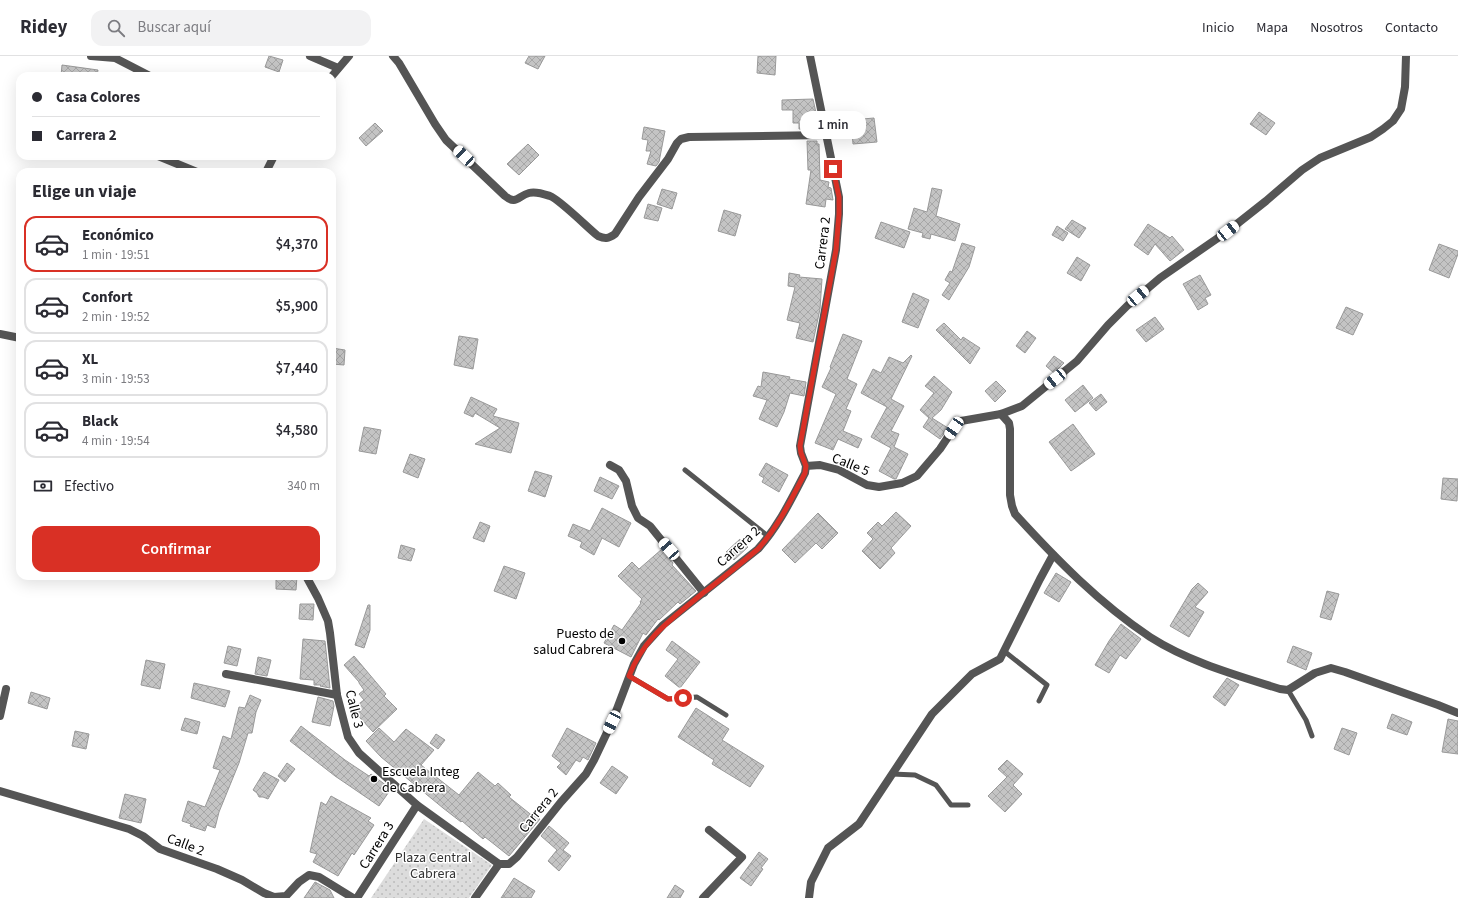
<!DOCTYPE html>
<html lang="es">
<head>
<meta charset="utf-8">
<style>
  :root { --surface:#fff; --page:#f2f2f3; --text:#2b2b33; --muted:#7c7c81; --line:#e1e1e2; --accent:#d93025 }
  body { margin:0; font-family:"Source Sans 3",sans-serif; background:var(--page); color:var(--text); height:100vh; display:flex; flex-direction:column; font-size:15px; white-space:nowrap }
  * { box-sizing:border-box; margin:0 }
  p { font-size:13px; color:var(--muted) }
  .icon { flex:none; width:22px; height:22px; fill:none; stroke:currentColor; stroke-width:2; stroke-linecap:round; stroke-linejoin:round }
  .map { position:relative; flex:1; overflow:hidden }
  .details { position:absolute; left:16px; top:112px; width:320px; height:412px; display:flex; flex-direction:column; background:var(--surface); border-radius:12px; box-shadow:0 4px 16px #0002 }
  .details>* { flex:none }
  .top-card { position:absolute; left:16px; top:16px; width:320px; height:88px; border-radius:12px; box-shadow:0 4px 16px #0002; display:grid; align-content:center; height:88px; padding:0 16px; background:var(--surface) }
  .end { position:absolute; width:18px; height:18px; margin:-9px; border:5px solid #d93025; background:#fff; box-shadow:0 0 0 2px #fff }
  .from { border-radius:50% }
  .bubble { position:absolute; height:28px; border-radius:12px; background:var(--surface); box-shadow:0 4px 16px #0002; font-size:13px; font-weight:600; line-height:28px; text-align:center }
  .car { position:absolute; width:12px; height:24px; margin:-12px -6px; border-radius:5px; box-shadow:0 0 3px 1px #0007; background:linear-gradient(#fff 24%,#345 0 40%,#fff 0 76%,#345 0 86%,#fff 0) }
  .top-card b { display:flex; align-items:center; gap:14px; height:38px; font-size:15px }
  .top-card b+b { border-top:1px solid var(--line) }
  .top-card i { width:10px; height:10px; background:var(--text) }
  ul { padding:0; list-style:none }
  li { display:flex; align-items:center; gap:12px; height:56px; margin:0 8px 6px; padding:0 8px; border:2px solid var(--line); border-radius:12px }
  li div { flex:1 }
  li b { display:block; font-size:15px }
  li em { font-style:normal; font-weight:600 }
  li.current { border-color:var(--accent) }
  li>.icon { width:36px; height:36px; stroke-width:1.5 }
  h2 { padding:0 16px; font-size:18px; line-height:48px }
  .pay { display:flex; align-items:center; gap:10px; height:44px; padding:0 16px; font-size:15px }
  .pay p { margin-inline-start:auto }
  .button { display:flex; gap:8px; margin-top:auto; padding:8px 16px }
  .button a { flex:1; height:46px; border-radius:12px; background:var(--accent); color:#fff; font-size:16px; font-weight:600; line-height:46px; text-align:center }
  header { display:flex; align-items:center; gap:24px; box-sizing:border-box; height:56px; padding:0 20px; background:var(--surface); border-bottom:1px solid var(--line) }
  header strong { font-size:19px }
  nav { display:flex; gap:22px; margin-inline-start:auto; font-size:14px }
  .search { width:280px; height:36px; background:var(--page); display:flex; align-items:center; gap:10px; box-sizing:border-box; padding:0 14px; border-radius:12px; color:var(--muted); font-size:15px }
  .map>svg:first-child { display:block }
  .green { fill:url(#green-dots) }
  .building { fill:url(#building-cross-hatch); stroke:#999 }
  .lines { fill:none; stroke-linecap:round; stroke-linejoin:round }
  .service { stroke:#555; stroke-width:5 }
  .minor { stroke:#555; stroke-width:8 }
  .tertiary { stroke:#555; stroke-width:8 }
  .route { stroke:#d93025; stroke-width:5 }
  .poi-dot { fill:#000; stroke:#fff; stroke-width:1.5 }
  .labels { text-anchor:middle; stroke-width:3; stroke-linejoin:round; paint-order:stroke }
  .street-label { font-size:14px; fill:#000; stroke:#fff }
  .poi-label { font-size:14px; fill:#000; stroke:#fff; text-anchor:end }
  .park-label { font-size:14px; fill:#333; stroke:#fff }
</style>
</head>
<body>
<header>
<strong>Ridey</strong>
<div class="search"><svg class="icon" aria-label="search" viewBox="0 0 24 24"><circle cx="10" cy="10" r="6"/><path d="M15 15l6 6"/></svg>Buscar aquí</div>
<nav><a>Inicio</a><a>Mapa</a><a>Nosotros</a><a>Contacto</a></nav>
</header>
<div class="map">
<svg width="1458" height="842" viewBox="0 0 1458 842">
  <defs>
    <pattern id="green-dots" width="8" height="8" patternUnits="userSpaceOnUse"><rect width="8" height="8" fill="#dcdcdc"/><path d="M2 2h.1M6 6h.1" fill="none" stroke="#bbb" stroke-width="1.8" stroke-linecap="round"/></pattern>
    <pattern id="building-cross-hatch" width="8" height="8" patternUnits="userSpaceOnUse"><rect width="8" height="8" fill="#c4c4c4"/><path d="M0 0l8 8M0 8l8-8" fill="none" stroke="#a7a7a7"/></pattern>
  </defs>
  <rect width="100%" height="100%" fill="#fff"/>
  <path class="green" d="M424 763 492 809 469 842H371Z"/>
  <g class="building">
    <path d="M269 0 283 4 279 16 265 11Z"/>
    <path d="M529 0H545L538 13 525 7Z"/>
    <path d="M758 0H776L775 19 757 17Z"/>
    <path d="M62 9 98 14 97 20H61Z"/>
    <path d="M813 43 816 57V74L799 73V67H793V54H782V44Z"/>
    <path d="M1259 56 1275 67 1266 79 1250 68Z"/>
    <path d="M874 62 877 86 853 88 851 64Z"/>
    <path d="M375 67 383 75 366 90 359 82Z"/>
    <path d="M644 71 665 75 659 106 656 110 647 108 651 95H646L648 84 642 83Z"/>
    <path d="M807 85H817V88H819L820 124 829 126 828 131 831 132 833 144 826 143 825 151 806 148 811 114H808Z"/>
    <path d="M528 88 539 99 519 119 507 108Z"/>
    <path d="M932 132 942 134 936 160 960 168 955 185 931 178 930 183 922 181 923 177 908 173 914 152 927 156Z"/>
    <path d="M662 133 677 137 672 153 657 148Z"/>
    <path d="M648 148 662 152 658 165 644 162Z"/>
    <path d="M724 154 741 159 735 180 718 175Z"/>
    <path d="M1072 164 1086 172 1079 182 1065 173Z"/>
    <path d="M881 166 910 176 904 192 875 182Z"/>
    <path d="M1148 168 1170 182 1172 180 1184 194 1170 205 1155 188 1148 199 1134 189Z"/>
    <path d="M1057 170 1068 177 1063 185 1052 179Z"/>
    <path d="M962 187 975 191 969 211 949 244 942 239 950 227 945 224 950 215 952 216Z"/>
    <path d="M1439 188 1458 195V198L1449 222 1429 214Z"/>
    <path d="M1077 201 1090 209 1081 225 1067 217Z"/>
    <path d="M789 217 800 219 799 221 822 223 820 253 813 286 796 282 800 267 787 264 795 231 788 230Z"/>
    <path d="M1200 219 1211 239 1205 242 1208 248 1198 254 1183 228Z"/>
    <path d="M913 237 929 244 918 272 902 266Z"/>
    <path d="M1346 251 1363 258 1353 279 1336 272Z"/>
    <path d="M1155 261 1164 273 1146 286 1136 274Z"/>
    <path d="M944 267 961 284 963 281 980 292 970 308 936 274Z"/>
    <path d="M1027 275 1036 282 1025 297 1016 290Z"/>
    <path d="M843 278 862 285 847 323 857 328 846 353 851 355 843 375 862 383 858 392 838 383 833 394 815 387 836 338 822 331 831 312 830 311Z"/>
    <path d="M459 280 478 283 473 313 454 309Z"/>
    <path d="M332 292 345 294 344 309 332 308Z"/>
    <path d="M911 299 912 300 891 343 904 350 891 375 899 378 894 391 908 398 896 423H894L879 415 891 392 871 381 887 351 861 337 873 313 881 317 889 301 903 307Z"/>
    <path d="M1054 300 1064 307 1054 317 1046 310Z"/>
    <path d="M763 316 790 321 789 323 806 326 804 340 790 337 784 356 777 371 759 363 767 344 753 340 758 330 761 331Z"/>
    <path d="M934 320 952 336 941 354 932 362 948 372 940 383 923 371 929 362 920 354 934 337 925 330Z"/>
    <path d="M996 325 1006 335 995 346 985 335Z"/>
    <path d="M1083 329 1093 342 1075 356 1065 344Z"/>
    <path d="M1101 338 1107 346 1096 355 1089 347Z"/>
    <path d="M471 341 497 353 493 360 519 367 511 397 475 388 500 372 475 357 473 361 464 357Z"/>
    <path d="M1073 368 1095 398 1071 415 1049 386Z"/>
    <path d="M364 371 381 374 376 398 359 395Z"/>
    <path d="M410 398 425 403 418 422 403 416Z"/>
    <path d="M766 407 788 419 779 436 762 426 764 422 759 419Z"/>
    <path d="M535 415 552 420 545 441 528 435Z"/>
    <path d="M600 421 619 430 612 443 594 435Z"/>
    <path d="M1443 422 1458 423 1457 445 1441 443Z"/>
    <path d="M602 452 631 467 619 491 602 482 594 499 580 491 582 486 568 480 573 468 590 475Z"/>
    <path d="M896 456 911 470 891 492 895 497 880 513 862 495 873 483 867 477 878 466 882 470Z"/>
    <path d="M818 457 838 477 822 493 816 487 795 507 782 494Z"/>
    <path d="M480 466 490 470 484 486 473 482Z"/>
    <path d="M740 483 748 491 734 504 726 496Z"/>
    <path d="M401 489 415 493 411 505 398 502Z"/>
    <path d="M662 493 673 507 672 509 696 535 680 548 678 546 659 564 658 563 646 579 643 577 631 601 604 587 614 569 622 574 641 547 640 546 642 543 618 520 632 506 639 513Z"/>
    <path d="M504 510 525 517 516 543 494 535Z"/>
    <path d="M1056 517 1071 526 1059 546 1044 537Z"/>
    <path d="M276 520H297L296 534 276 533Z"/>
    <path d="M1198 527 1208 536 1195 551 1204 556 1189 581 1170 570 1192 533Z"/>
    <path d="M1327 535 1339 538 1331 564 1320 561Z"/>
    <path d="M300 548H314L313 564 299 563Z"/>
    <path d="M368 549H370V574L364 592 355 589Z"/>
    <path d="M1121 568 1141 583 1126 603 1120 599 1109 617 1095 609 1109 585Z"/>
    <path d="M303 583 325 585 330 632 320 630 321 629H314V624L300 623Z"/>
    <path d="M672 585 700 606 680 632 665 620 678 603 666 594Z"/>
    <path d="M228 590 241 593 237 610 224 607Z"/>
    <path d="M1293 590 1312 597 1306 614 1287 606Z"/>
    <path d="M354 600 386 638 384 640 397 653 373 676 352 653 364 644 359 638 364 634 359 627V626L344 609Z"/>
    <path d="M258 601 271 604 267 620 255 618Z"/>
    <path d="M146 604 165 608 160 633 141 629Z"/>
    <path d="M1227 622 1239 629 1225 650 1213 641Z"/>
    <path d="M194 627 230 635 225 651 191 642Z"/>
    <path d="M31 636 50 642 47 653 28 647Z"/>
    <path d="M250 639 261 644 256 656 252 677H248L239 707 219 756 215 772 207 769 205 775 190 770 191 768 182 765 188 745 205 751 220 714 213 712 223 680 231 683 239 651 245 652Z"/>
    <path d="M318 641 333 645 334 650 330 670 312 666Z"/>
    <path d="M696 652 729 673 722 684 764 710 750 731 712 708 714 704 678 681Z"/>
    <path d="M1392 658 1412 666 1407 679 1387 672Z"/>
    <path d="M185 662 200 666 197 678 181 674Z"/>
    <path d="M1448 663 1458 665V698L1442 696Z"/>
    <path d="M301 670 345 704 369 720 371 718 391 733 379 750 335 720 290 685Z"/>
    <path d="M379 672 394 686 406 673 434 694 421 709 459 739 478 716 495 730 498 727 511 739 509 741 534 761 535 759 540 763 509 800 485 781 483 783 462 765 461 766 443 752 381 701 366 685Z"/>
    <path d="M567 672 596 687 588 704 583 701 580 706 576 704 566 719 557 711 561 707 552 700Z"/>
    <path d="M1342 672 1357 677 1349 699 1334 693Z"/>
    <path d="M75 675 89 678 86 693 72 690Z"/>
    <path d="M436 678 445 684 438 693 430 687Z"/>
    <path d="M1007 704 1023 718 1013 729 1022 738 1005 756 988 740 1007 721 998 713Z"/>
    <path d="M287 707 295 713 285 726 278 720Z"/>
    <path d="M612 710 628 721 616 738 600 727Z"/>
    <path d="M264 716 279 724 268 743 263 741H259L257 737 253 734Z"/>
    <path d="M125 738 146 743 141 767 119 762Z"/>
    <path d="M331 740 371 762 368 765 374 769 354 799 352 797 338 820 313 806 317 798 310 796 321 746 326 749Z"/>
    <path d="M549 770 569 787 563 794 571 800 559 815 548 805 557 794 541 780Z"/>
    <path d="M759 796 768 803 761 812 763 813 751 830 740 822Z"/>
    <path d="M514 822 535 835 531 842H501Z"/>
    <path d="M315 826 330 834 334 842H304Z"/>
    <path d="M675 829 684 835 680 842H667Z"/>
  </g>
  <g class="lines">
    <g class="service">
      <path d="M685 414 769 481"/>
      <path d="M1004 595 1047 629 1039 645"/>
      <path d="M629 620 668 643 697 641 726 659"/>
      <path d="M1288 634 1306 664 1312 680"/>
      <path d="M892 718 915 719 936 729 951 749H968"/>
    </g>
    <g class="minor">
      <path d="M91 0 115 2 150 20"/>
      <path d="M310 0 338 12"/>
      <path d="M393 0 399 7 435 68 446 84 505 140C516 149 518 140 529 137 536 135 544 138 550 140 559 143 588 172 598 180 605 183 608 183 615 178L639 141 668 103 677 87 681 83 689 81 826 79"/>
      <path d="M332 20 349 0"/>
      <path d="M158 100 197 116"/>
      <path d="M266 116 274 100"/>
      <path d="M0 278 20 282"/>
      <path d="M1001 358 1009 367 1010 373V439L1012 450 1015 458C1056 503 1099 547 1150 581 1189 606 1236 619 1280 633L1288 634 1315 617 1331 612 1345 616 1438 649 1458 657"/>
      <path d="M610 409 619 414 626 425 632 450 638 462 650 470 704 537"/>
      <path d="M806 410 820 409 839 414 867 429 879 431 902 427 917 420 940 393 954 372 961 365 1001 358 1022 350 1077 305 1108 269 1127 250 1160 222 1228 175 1266 145 1302 114 1320 102 1371 81 1383 73 1393 65 1401 53 1405 31 1406 0"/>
      <path d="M306 520 318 542 328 565 330 577 337 639 348 681 359 697 417 749 499 808"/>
      <path d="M226 618 337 639"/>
      <path d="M0 660 6 633"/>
      <path d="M0 735 129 773 143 780 160 793 217 813 242 824 264 837 274 841 286 840 299 826 309 819 319 821 353 842"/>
      <path d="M499 808H509L517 801 561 746 586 718 594 704 612 666 634 608 644 590 663 569 758 493C778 471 791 444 805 417L806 410 801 397 800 390 836 194 839 158V141L810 0"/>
      <path d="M475 842 499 808"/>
      <path d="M703 842 742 801 709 774"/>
      <path d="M809 842 811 826 828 792 859 768 932 658 972 618 1000 603 1040 523 1053 499"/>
    </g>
    <path class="tertiary" d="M357 842 417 749"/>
  </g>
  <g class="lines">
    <path class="route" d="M683 642 668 643 629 620C644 581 672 563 703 537 722 523 740 508 758 493 778 471 791 444 805 417L806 410 801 397 800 390 836 194 839 158V141L833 113"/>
  </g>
  <g class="poi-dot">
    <circle cx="622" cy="585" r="4"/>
    <circle cx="374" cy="723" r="4"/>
  </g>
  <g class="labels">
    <g class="street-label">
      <text transform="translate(822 187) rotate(-83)" y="5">Carrera 2</text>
      <text transform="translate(851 408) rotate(22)" y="5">Calle 5</text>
      <text transform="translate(738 490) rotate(-42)" y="5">Carrera 2</text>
      <text transform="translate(355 653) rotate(76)" y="5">Calle 3</text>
      <text transform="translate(538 754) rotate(-51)" y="5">Carrera 2</text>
      <text transform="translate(186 788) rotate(21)" y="5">Calle 2</text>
      <text transform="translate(376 789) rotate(-58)" y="5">Carrera 3</text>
    </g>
    <g class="poi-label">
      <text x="614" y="582">Puesto de<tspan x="614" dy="16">salud Cabrera</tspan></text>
      <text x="382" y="720" text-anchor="start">Escuela Integ<tspan x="382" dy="16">de Cabrera</tspan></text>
    </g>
    <g class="park-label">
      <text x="433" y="806">Plaza Central<tspan x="433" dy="16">Cabrera</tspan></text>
    </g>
  </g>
</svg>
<i class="end from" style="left:683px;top:642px"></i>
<i class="end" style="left:833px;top:113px"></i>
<div class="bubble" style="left:800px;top:55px;width:66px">1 min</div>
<i class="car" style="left:464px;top:100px;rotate:313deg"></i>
<i class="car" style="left:1228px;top:175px;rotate:52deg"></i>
<i class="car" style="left:1138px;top:240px;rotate:50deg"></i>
<i class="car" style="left:1055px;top:323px;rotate:231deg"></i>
<i class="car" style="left:954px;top:372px;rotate:214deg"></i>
<i class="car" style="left:669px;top:493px;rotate:319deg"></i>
<i class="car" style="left:612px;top:666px;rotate:206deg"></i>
<div class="top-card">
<b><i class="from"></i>Casa Colores</b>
<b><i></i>Carrera 2</b>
</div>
<section class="details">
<h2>Elige un viaje</h2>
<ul>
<li class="current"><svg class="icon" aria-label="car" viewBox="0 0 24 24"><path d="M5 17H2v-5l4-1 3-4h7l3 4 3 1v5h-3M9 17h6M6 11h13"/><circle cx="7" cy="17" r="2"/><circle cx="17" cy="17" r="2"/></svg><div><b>Económico</b><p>1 min · 19:51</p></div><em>$4,370</em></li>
<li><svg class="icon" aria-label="car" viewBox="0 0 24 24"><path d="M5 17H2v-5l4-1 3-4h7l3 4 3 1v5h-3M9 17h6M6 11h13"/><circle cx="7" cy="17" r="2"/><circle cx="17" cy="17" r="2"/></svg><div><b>Confort</b><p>2 min · 19:52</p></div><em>$5,900</em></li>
<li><svg class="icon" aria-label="car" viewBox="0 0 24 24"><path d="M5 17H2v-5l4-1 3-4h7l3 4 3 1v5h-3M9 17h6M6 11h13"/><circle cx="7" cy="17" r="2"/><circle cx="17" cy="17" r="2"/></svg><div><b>XL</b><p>3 min · 19:53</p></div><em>$7,440</em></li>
<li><svg class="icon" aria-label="car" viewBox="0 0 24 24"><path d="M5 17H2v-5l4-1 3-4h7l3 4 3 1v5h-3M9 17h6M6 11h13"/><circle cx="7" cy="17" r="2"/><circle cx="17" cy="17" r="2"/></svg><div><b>Black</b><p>4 min · 19:54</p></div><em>$4,580</em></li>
</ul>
<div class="pay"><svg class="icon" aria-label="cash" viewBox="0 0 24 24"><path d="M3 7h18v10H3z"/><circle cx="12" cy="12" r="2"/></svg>Efectivo<p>340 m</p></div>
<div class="button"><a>Confirmar</a></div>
</section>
</div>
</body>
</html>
